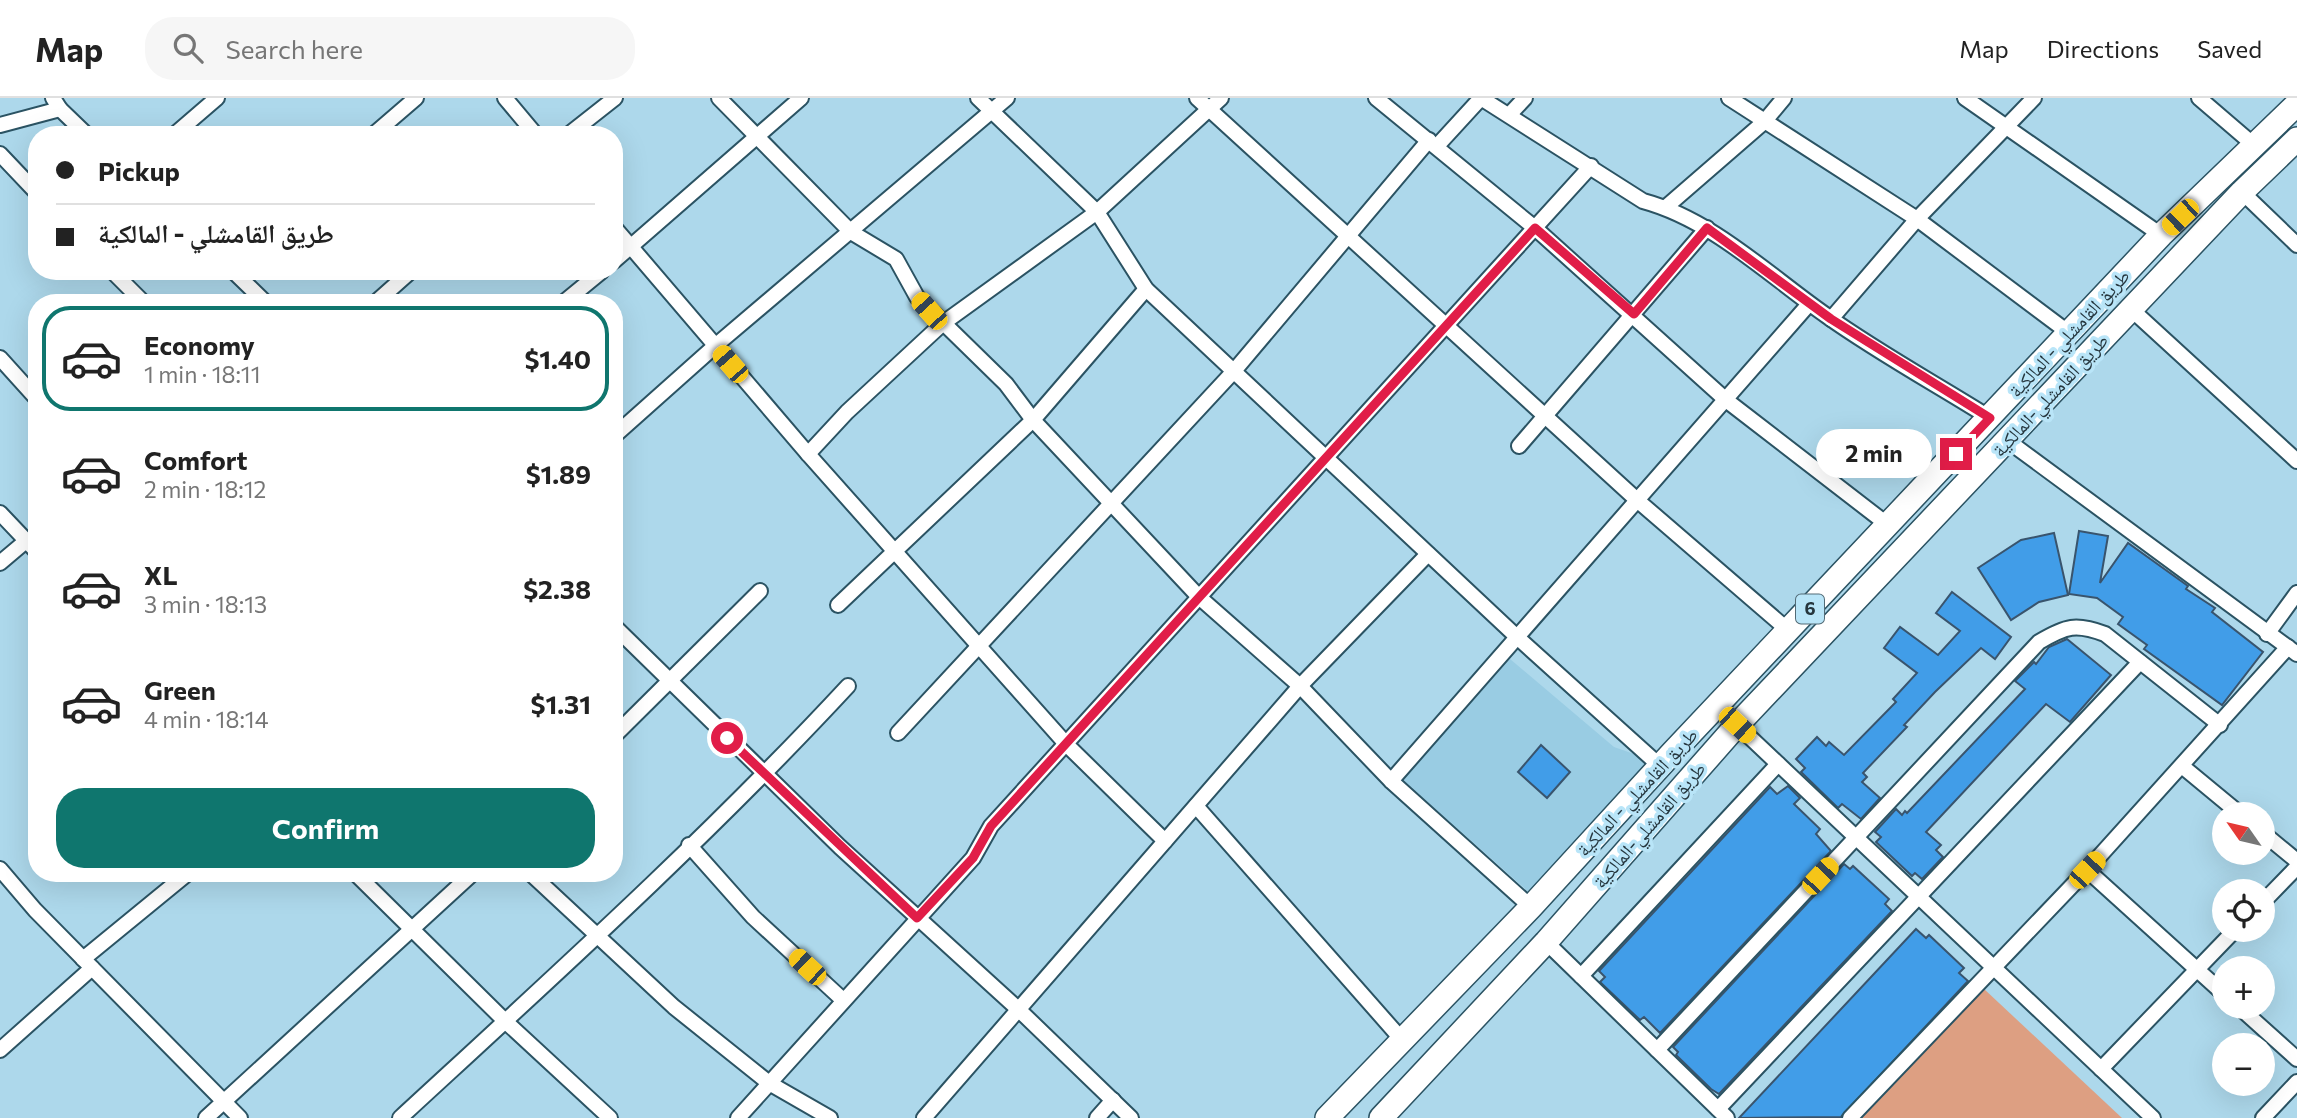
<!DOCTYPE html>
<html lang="en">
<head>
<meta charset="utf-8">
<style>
  :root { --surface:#fff; --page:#f6f6f6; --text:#222; --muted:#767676; --line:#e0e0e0; --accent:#0f766e }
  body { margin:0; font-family:Commissioner,"Noto Naskh Arabic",sans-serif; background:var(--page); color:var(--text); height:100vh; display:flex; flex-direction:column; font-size:26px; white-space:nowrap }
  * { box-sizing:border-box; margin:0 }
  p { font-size:23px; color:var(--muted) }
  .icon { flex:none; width:38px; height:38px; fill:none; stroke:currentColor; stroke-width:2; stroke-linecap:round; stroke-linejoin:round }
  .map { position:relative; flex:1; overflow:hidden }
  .panel { position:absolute; left:28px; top:196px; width:595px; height:588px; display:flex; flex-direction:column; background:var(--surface); border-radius:28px; box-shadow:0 7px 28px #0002 }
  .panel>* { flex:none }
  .guide { position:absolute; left:28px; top:28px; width:595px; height:154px; border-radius:28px; box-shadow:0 7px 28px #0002; display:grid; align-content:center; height:154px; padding:0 28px; background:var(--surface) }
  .needle { width:46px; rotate:304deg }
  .buttons { position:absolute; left:2212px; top:704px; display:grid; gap:14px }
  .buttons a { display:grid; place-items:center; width:63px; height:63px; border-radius:50%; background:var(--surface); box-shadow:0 7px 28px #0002; font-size:35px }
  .end { position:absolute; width:32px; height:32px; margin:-16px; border:9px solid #e11d48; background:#fff; box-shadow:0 0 0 4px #fff }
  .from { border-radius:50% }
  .bubble { position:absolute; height:49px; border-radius:24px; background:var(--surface); box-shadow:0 7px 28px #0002; font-size:23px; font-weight:700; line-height:49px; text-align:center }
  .car { position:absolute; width:21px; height:42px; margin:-21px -10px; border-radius:9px; box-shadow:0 0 5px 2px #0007; background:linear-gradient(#f5c518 24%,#345 0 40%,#f5c518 0 76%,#345 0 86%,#f5c518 0) }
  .guide b { display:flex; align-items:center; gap:24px; height:66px; font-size:26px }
  .guide b+b { border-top:2px solid var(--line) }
  .guide i { width:18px; height:18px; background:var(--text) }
  ul { padding:12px 0 0; list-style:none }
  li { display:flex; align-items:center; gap:21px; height:105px; margin:0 14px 10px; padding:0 14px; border:4px solid transparent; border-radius:28px }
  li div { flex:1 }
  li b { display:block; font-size:26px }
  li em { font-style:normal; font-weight:700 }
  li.active { border-color:var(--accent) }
  li>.icon { width:63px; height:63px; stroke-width:1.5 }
  .button { display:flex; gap:14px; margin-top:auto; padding:14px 28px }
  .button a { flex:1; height:80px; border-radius:28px; background:var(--accent); color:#fff; font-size:28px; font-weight:700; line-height:80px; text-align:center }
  header { display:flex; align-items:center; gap:42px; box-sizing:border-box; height:98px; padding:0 35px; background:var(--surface); border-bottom:2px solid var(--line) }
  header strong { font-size:33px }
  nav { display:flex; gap:38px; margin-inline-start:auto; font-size:24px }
  .search { width:490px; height:63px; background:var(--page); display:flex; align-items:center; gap:18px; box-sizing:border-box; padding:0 24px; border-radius:28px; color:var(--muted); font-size:26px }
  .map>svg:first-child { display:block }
  .built { fill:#99cce3 }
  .green { fill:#dd9f82 }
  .building { fill:#419de8; stroke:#39546d; stroke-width:2 }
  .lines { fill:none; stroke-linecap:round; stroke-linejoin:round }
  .minor-casing { stroke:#2b5363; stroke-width:18 }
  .trunk-casing { stroke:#2b5363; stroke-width:26 }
  .minor { stroke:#fff; stroke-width:14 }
  .trunk { stroke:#fff; stroke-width:23 }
  .route { stroke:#e11d48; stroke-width:9 }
  .labels { text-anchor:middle; stroke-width:7; stroke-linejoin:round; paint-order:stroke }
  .shield { fill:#b9e5f8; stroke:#526b76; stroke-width:2 }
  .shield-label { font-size:18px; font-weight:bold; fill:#26373f }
  .street-label { font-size:19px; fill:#26373f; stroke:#b9e5f8 }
</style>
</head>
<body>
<header>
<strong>Map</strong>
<div class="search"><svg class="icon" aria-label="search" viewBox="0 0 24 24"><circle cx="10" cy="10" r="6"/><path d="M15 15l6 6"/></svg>Search here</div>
<nav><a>Map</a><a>Directions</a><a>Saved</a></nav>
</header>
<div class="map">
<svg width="2297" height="1020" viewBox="0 0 2297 1020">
  <rect width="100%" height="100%" fill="#add8eb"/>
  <path class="built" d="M1510 561 1614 649 1637 657 1648 667 1530 795 1403 682Z"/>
  <path class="green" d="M1983 890 2122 1020H1862Z"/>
  <g class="building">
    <path d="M2079 433 2108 438 2100 485 2128 445 2188 488 2186 491 2215 510 2212 514 2263 554 2222 607 2144 551 2147 547 2118 526 2123 519 2097 500 2069 496Z"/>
    <path d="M2054 435 2068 497 2039 504 2011 522 1978 470 2021 442Z"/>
    <path d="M1952 494 2011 539 1995 561 1981 550 1935 594 1904 627 1907 629 1863 675 1867 679 1862 684 1880 700 1861 721 1842 706 1838 710 1801 674 1805 670 1796 661 1817 639 1826 648 1829 644 1844 657 1896 604 1893 601 1917 575 1884 550 1900 529 1938 557 1960 533 1936 515Z"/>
    <path d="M2067 541 2111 577 2070 624 2046 606 1926 734 1941 747 1936 752 1943 759 1922 781 1915 775 1912 778 1876 744 1881 739 1875 734 1896 711 1902 717 1905 713 1907 715 2025 591 2015 583 2034 564 2036 566 2049 549Z"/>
    <path d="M1541 647 1570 674 1547 700 1518 674Z"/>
    <path d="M1788 688 1800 700 1794 706 1820 731 1816 736 1831 753 1660 935 1644 919 1640 922 1600 884 1605 879 1599 873 1770 689 1777 696Z"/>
    <path d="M1844 766 1850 771 1853 768 1889 801 1885 806 1892 813 1719 996 1711 991 1676 957 1678 954 1673 949Z"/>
    <path d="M1916 831 1926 840 1929 837 1964 870 1959 875 1968 883 1841 1019 1739 1020Z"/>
  </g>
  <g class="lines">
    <g class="minor-casing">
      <g id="minor">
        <path d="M505 0 536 37"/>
        <path d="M719 0 851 134 896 161 917 199 1006 286 1033 322 1199 499 1300 588 1391 683 1531 809"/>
        <path d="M978 0 1097 114 1146 191 1517 539 1660 668"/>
        <path d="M1197 0 1637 402 1789 533"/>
        <path d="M1376 0 1535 130 1726 302 1888 427"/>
        <path d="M1481 0 1643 103C1713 122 1768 177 1827 218 1879 255 1936 286 1990 320"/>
        <path d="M1729 0 1917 121 2069 235"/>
        <path d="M1965 0 2161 137"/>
        <path d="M2199 0 2255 48"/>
        <path d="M60 11 87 37"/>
        <path d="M1509 17 1525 0"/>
        <path d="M0 27 60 11 53 0"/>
        <path d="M174 37 217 0"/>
        <path d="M373 37 416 0"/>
        <path d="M568 37 615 0"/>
        <path d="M1437 48 1481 0"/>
        <path d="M0 56 37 95"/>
        <path d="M2242 94 2297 147"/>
        <path d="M1666 109 1764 24 1784 0"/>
        <path d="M614 129 808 356 1067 647 1165 743"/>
        <path d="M614 163 801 0"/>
        <path d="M112 173 144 205"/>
        <path d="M233 173 266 205"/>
        <path d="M375 205 411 173"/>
        <path d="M563 205 602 173"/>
        <path d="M2131 211 2297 363"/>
        <path d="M1831 221 1917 121 2034 0"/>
        <path d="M0 260 37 301"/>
        <path d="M614 338 715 248 1007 0"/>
        <path d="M2008 343 2297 556"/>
        <path d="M1519 348 1707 130"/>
        <path d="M808 356 847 314 942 226 1097 114 1221 0"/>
        <path d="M0 415 37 454"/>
        <path d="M0 465 26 443"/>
        <path d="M838 507 1033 322 1146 191"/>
        <path d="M614 528 840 749 1018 911 1131 1020"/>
        <path d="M2267 536 2297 495"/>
        <path d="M1737 627 2153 1020"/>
        <path d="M898 635 1234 273 1429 42"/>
        <path d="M614 638 760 493"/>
        <path d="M2182 668 2240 716"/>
        <path d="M1391 683 1809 206"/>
        <path d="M1196 708 1404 944"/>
        <path d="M2263 735 2297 763"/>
        <path d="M689 747 753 819 843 902"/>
        <path d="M0 771 35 812 240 1020"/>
        <path d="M2087 772 2224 896"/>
        <path d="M355 775 505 923 610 1020"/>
        <path d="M530 775 674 909 769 985 830 1020"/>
        <path d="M2263 804 2297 769"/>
        <path d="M1546 844 1727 1020"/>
        <path d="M83 861 188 775"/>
        <path d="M1581 878 1778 666"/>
        <path d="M2238 908 2297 961"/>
        <path d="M0 952 92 870"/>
        <path d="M1657 952 2039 544C2066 528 2076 525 2105 536L2220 627"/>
        <path d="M2101 971 2236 831"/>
        <path d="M1718 1011 2140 564"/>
        <path d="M206 1020 473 775"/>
        <path d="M400 1020C553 879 707 740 848 588"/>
        <path d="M738 1020 973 760 991 728 1591 68"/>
        <path d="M924 1020 1300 588 1428 456"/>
        <path d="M1097 1020 1113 1002"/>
        <path d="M1850 1020 2087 772 2288 549"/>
        <path d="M2263 1020 2297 984"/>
      </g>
    </g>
    <g class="trunk-casing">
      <g id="trunk">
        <path d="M1327 1020 1531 809 1672 655 2161 137 2297 6"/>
        <path d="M1381 1020 1546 844 1737 627 2242 94 2297 41"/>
      </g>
    </g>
    <use href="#minor" class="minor"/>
    <use href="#trunk" class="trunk"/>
  </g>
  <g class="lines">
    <path class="route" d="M727 640 917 820 973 760 991 728 1535 130 1634 216 1707 130 1831 221 1990 320 1956 356"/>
  </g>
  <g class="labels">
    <rect class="shield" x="1796" y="496.5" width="28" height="29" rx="5"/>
    <g class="shield-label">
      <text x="1810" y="517">6</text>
    </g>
    <g class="street-label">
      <text transform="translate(2069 235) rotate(-47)" y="7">طريق القامشلي - المالكية</text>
      <text transform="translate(2050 297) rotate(-47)" y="7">طريق القامشلي-المالكية</text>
      <text transform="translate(1637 694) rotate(-47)" y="7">طريق القامشلي - المالكية</text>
      <text transform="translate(1649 727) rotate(-49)" y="7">طريق القامشلي-المالكية</text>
    </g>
  </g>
</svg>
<div class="buttons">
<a><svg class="needle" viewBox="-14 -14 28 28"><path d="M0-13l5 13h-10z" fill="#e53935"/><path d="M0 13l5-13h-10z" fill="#767676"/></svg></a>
<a><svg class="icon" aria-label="locate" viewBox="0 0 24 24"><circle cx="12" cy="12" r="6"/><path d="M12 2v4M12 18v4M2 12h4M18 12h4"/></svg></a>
<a>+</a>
<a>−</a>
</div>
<i class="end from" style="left:727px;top:640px"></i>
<i class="end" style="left:1956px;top:356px"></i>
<div class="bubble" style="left:1816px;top:331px;width:116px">2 min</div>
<i class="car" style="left:2180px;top:119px;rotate:226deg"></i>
<i class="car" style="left:929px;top:213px;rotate:318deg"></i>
<i class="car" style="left:730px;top:266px;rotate:319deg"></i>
<i class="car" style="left:1737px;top:627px;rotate:133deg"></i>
<i class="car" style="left:2087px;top:772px;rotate:43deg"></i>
<i class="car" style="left:1820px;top:778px;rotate:43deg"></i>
<i class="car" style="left:807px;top:869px;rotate:313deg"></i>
<div class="guide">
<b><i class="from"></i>Pickup</b>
<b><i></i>طريق القامشلي - المالكية</b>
</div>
<section class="panel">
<ul>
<li class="active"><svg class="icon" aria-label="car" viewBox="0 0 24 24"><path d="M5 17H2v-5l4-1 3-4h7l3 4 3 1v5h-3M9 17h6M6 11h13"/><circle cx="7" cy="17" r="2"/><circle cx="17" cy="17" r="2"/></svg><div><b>Economy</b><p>1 min · 18:11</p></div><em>$1.40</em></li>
<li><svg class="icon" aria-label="car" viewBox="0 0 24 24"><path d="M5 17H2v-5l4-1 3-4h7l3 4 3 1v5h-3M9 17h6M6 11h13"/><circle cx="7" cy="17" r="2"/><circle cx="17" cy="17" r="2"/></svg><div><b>Comfort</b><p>2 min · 18:12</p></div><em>$1.89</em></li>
<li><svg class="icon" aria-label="car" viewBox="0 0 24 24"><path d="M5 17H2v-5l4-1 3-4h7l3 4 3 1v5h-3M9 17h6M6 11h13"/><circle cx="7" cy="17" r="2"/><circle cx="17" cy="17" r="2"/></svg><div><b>XL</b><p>3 min · 18:13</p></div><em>$2.38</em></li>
<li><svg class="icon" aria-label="car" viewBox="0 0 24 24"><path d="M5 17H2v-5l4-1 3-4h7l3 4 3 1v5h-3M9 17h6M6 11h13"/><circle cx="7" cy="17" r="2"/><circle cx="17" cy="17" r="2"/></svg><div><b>Green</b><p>4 min · 18:14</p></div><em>$1.31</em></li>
</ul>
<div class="button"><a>Confirm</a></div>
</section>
</div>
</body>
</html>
